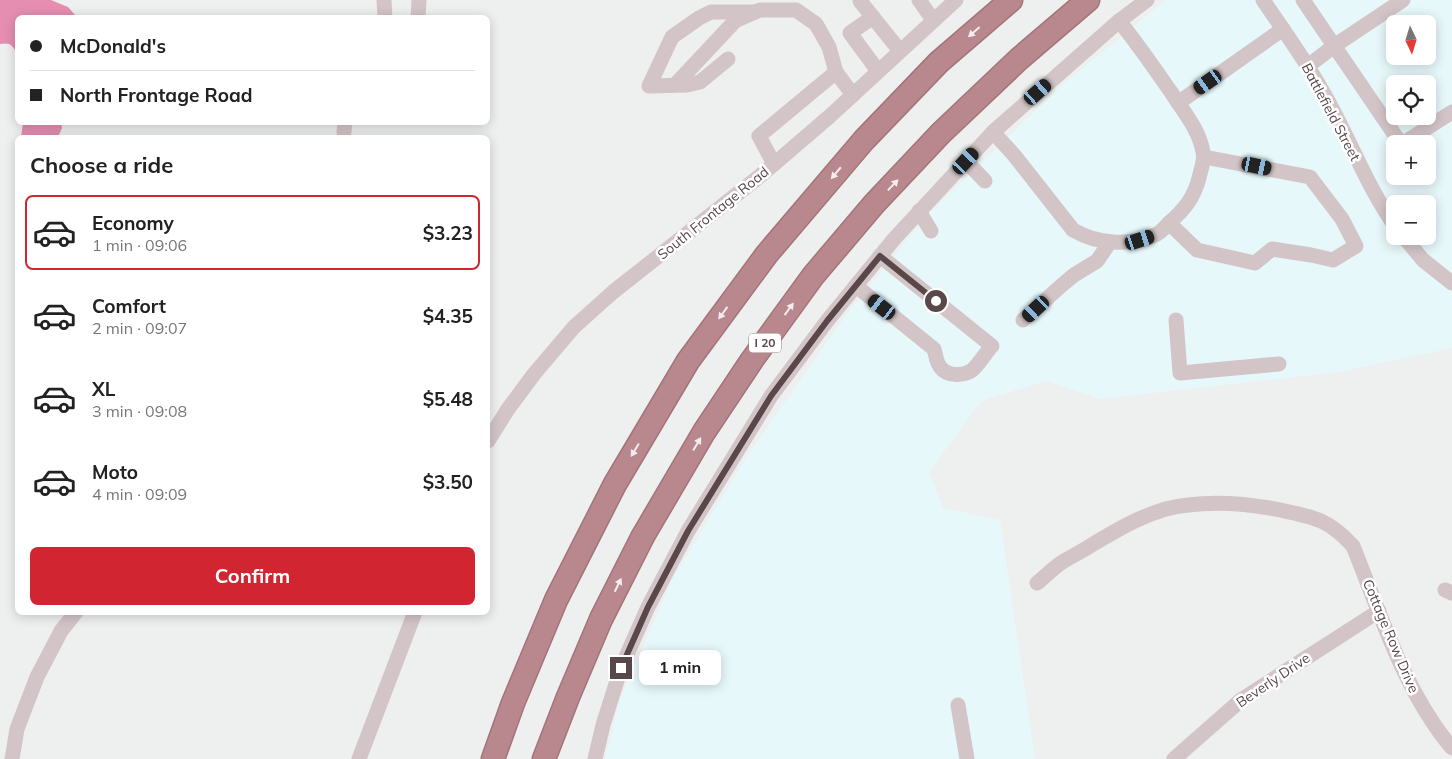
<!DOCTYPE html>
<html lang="en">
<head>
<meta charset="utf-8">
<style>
  :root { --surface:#fff; --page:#f2f2f2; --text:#222; --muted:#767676; --line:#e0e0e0; --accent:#d12631 }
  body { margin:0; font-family:Mulish,sans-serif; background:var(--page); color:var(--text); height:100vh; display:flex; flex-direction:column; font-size:19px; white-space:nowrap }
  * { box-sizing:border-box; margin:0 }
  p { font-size:16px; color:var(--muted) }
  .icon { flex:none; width:28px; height:28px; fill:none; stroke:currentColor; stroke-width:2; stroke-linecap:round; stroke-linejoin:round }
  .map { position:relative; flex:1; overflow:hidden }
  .panel { position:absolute; left:15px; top:135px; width:475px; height:480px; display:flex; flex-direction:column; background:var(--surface); border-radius:8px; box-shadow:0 2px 12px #0003 }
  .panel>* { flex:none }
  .hud { position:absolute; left:15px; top:15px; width:475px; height:110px; border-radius:8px; box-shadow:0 2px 12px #0003; display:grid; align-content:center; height:110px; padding:0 15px; background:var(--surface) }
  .needle { width:32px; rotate:176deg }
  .buttons { position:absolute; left:1386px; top:15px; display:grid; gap:10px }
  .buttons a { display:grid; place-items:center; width:50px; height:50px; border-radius:8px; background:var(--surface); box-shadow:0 2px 12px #0003; font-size:25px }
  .end { position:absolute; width:22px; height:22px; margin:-11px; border:6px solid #59474a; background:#fff; box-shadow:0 0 0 2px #fff }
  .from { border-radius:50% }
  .bubble { position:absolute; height:35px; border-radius:8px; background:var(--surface); box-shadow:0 2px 12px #0003; font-size:16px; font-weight:700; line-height:35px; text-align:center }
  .car { position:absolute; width:15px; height:30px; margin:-15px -8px; border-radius:6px; box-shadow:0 0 4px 1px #0007; background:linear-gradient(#222 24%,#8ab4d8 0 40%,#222 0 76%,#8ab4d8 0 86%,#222 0) }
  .hud b { display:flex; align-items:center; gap:18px; height:48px; font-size:19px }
  .hud b+b { border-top:1px solid var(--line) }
  .hud i { width:12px; height:12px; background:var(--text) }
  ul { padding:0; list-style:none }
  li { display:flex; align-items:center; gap:15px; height:75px; margin:0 10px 8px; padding:0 5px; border:2px solid transparent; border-radius:8px }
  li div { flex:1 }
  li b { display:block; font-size:19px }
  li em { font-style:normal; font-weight:700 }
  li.on { border-color:var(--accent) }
  li>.icon { width:45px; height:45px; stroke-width:1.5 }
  h2 { padding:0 15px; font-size:22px; line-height:60px }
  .button { display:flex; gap:10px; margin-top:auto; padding:10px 15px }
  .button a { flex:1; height:58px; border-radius:8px; background:var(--accent); color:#fff; font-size:20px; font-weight:700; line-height:58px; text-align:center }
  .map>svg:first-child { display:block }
  .commercial { fill:#e7f8fa; fill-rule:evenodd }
  .water { fill:#e58eb2 }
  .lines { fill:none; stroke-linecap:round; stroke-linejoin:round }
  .highway-casing { stroke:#a47479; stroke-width:25 }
  .minor { stroke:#d3c5c7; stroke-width:15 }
  .highway { stroke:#b9888e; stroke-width:22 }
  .oneway { fill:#f4edee }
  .route { stroke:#59474a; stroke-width:6 }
  .labels { text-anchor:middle; stroke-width:5; stroke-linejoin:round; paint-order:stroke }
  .shield { fill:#fff; stroke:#8b7e80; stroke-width:1 }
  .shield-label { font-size:12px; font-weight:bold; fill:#59474a }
  .street-label { font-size:14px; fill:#59474a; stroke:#fff }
</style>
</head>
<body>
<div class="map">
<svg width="1452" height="759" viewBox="0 0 1452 759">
  <rect width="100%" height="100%" fill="#edf0ee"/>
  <path class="commercial" d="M1166 0H1452V348L1339 372 1100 399 1046 381 981 401 929 472 943 508 1000 520 1035 759H605L619 701 671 582 747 456 846 315 926 216 1062 85ZM1395 24H1428V56H1395ZM1395 84H1428V116H1395ZM1395 144H1428V176H1395ZM1395 204H1428V236H1395Z"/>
  <g class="water">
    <path d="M0 0H51L68 7 75 15V17L18 18 17 53C12 45 10 42 0 44Z"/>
    <path d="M23 123H61L62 128 58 137H21Z"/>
  </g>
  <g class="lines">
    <g class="highway-casing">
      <g id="highway">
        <path d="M493 759 513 703 556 600 615 484 688 361 767 254 864 140 939 62 1011 0"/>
        <path d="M544 759 568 697 601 619 643 536 704 432 752 360 813 276 874 204 941 133 1019 59 1088 0"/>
      </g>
    </g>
    <g class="minor">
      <path d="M384 0 385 18"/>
      <path d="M919 0 933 20"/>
      <path d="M1263 0C1288 37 1315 74 1335 114 1355 152 1370 191 1395 226"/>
      <path d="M1303 0 1401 144"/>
      <path d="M860 1 900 51"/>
      <path d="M873 17 850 33 878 71"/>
      <path d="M418 18 419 0"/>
      <path d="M728 59 700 82 687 85 649 86 672 37 699 18 711 12H755"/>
      <path d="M1308 66 1334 46 1403 0"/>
      <path d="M675 85 735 21 760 10H796L816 24 829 47 836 72"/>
      <path d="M1178 103 1283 29"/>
      <path d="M344 132 345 122"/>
      <path d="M993 132 1014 155 1073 230C1097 244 1131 247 1157 234 1161 232 1165 227 1168 224 1184 210 1194 198 1199 178 1201 169 1205 160 1203 152 1199 129 1183 111 1171 92 1154 68 1138 44 1119 21"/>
      <path d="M1402 144 1452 112"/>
      <path d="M966 161 985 181"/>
      <path d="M774 164 759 136 836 72 853 95"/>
      <path d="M919 211 931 231"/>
      <path d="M1169 223 1197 250 1255 263 1272 249 1311 255 1333 260 1356 246 1342 219 1310 177 1204 157"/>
      <path d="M1403 236 1423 260 1452 283"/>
      <path d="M856 286 934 349C936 355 936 363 941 368 947 376 962 376 971 371 978 366 986 352 992 346L880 256"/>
      <path d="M1023 320 1062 285 1074 275 1097 261 1110 242"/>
      <path d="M1176 320 1180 373 1279 364"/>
      <path d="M488 441 508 409 534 374 574 327 613 292 760 176 830 116 956 0"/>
      <path d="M1037 583C1045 577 1052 569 1061 563 1070 557 1081 552 1090 546 1120 528 1153 508 1188 505 1218 501 1250 504 1280 510 1314 517 1328 519 1353 546 1380 613 1405 693 1452 748"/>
      <path d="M1445 590 1452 593"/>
      <path d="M958 705 967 759"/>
      <path d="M12 759 17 729 37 677 61 631 76 612"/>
      <path d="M359 759 415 612"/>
      <path d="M595 759 603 725 621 668 648 607 688 531 771 396 827 321 894 239 993 132 1119 21 1147 0"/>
      <path d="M1174 759 1241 700 1379 611"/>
    </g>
    <use href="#highway" class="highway"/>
  </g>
  <defs><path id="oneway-solid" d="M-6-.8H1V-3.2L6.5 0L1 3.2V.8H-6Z" transform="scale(1.25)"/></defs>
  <g class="oneway">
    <use href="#oneway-solid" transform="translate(974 32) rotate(139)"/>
    <use href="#oneway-solid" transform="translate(836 173) rotate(130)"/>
    <use href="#oneway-solid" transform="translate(893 185) rotate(-46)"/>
    <use href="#oneway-solid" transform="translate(789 309) rotate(-54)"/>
    <use href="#oneway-solid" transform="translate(723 313) rotate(126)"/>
    <use href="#oneway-solid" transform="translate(697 444) rotate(-59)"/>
    <use href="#oneway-solid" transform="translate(635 450) rotate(121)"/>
    <use href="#oneway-solid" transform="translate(618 585) rotate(-64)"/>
  </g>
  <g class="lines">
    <path class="route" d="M621 668 648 607 688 531 771 396 827 321 880 256 936 301"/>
  </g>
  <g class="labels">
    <rect class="shield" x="749" y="333.5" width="32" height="19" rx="4"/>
    <g class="shield-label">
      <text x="765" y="347">I 20</text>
    </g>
    <g class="street-label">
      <text transform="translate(1331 112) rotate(62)" y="5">Battlefield Street</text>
      <text transform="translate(713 213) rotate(-39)" y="5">South Frontage Road</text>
      <text transform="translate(1391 636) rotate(67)" y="5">Cottage Row Drive</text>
      <text transform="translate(1273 680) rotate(-34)" y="5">Beverly Drive</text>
    </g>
  </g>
</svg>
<div class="buttons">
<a><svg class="needle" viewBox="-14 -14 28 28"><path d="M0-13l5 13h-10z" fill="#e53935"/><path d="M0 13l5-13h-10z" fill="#767676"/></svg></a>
<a><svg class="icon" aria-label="locate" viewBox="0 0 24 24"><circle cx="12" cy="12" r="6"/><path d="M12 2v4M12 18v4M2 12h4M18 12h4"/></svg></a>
<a>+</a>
<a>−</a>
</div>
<i class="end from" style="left:936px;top:301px"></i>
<i class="end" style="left:621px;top:668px"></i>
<div class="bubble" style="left:639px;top:650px;width:82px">1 min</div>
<i class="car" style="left:1208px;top:82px;rotate:235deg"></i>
<i class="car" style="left:1038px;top:92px;rotate:49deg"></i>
<i class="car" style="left:966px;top:161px;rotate:43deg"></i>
<i class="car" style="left:1257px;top:166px;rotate:102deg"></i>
<i class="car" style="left:1140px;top:240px;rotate:72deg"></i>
<i class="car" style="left:882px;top:307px;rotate:308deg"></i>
<i class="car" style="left:1036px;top:309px;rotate:227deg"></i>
<div class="hud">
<b><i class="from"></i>McDonald's</b>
<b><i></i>North Frontage Road</b>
</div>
<section class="panel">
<h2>Choose a ride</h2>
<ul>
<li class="on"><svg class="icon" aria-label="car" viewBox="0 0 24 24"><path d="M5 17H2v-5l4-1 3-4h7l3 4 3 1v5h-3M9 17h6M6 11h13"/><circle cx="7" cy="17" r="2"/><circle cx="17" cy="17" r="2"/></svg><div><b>Economy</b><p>1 min · 09:06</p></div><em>$3.23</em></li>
<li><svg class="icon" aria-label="car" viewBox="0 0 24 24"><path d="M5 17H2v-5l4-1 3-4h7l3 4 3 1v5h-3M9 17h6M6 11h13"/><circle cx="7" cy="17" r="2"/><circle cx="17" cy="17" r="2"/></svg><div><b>Comfort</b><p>2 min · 09:07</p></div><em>$4.35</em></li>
<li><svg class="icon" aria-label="car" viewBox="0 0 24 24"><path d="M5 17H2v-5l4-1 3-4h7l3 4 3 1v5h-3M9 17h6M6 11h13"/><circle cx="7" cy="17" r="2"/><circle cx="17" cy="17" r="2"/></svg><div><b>XL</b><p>3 min · 09:08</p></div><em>$5.48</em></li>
<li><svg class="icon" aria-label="car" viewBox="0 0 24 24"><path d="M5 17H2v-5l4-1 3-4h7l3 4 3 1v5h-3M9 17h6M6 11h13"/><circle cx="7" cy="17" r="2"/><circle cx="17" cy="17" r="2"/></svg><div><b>Moto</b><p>4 min · 09:09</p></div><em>$3.50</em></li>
</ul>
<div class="button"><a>Confirm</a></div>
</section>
</div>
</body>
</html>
